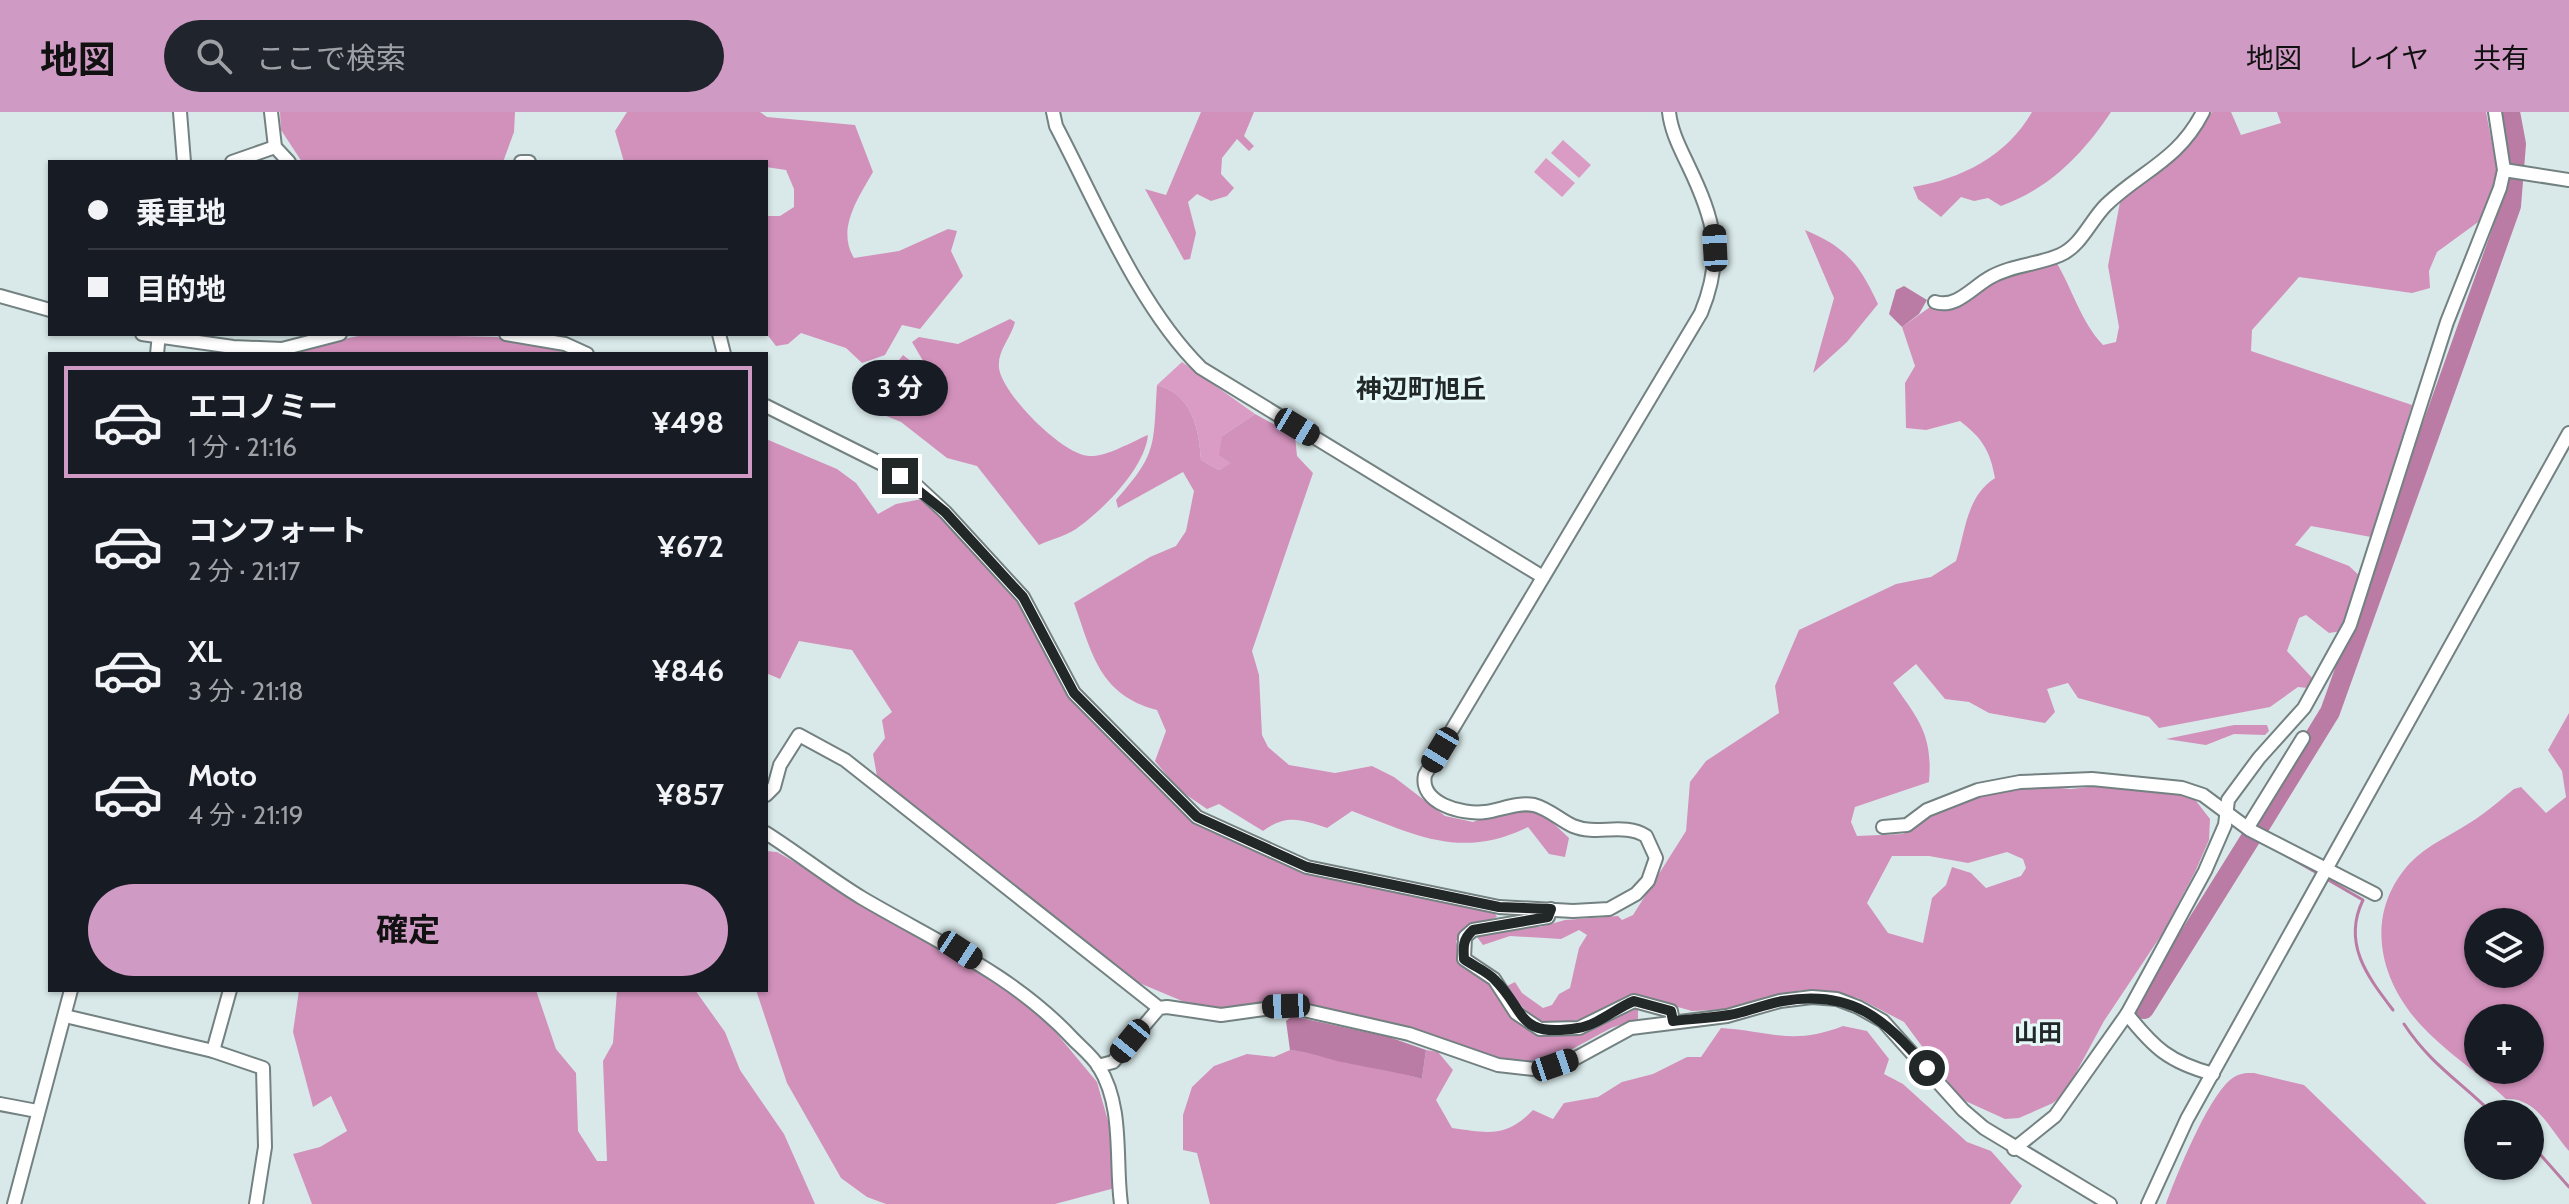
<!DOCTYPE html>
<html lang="ja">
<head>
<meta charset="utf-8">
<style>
  :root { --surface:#171b24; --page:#20242c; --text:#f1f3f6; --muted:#9ea1a6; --line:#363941; --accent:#cf9ac3 }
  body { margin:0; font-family:Cabin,"Noto Sans JP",sans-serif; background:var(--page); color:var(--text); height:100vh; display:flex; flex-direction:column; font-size:30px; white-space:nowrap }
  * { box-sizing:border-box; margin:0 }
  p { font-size:26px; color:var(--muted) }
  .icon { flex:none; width:44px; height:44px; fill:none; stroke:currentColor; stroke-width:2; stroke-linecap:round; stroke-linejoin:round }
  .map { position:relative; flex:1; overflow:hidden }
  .panel { position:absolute; left:48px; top:240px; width:720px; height:640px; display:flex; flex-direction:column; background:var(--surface); border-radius:0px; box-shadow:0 2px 6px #0004 }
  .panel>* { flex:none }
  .hud { position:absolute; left:48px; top:48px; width:720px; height:176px; border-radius:0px; box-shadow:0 2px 6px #0004; display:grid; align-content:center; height:176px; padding:0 40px; background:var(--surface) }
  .fabs { position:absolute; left:2464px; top:796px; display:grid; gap:16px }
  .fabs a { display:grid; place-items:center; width:80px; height:80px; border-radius:50%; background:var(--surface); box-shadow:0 2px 6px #0004; font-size:40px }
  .end { position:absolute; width:36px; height:36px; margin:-18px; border:10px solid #222828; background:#fff; box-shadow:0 0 0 4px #fff }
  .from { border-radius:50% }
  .bubble { position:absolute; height:56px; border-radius:28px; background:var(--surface); box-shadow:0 2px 6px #0004; font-size:26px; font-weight:700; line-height:56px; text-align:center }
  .car { position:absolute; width:24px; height:48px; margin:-24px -12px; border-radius:10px; box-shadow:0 0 6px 2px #0007; background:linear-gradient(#222 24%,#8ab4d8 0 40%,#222 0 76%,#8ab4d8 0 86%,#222 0) }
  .hud b { display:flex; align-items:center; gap:28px; height:76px; font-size:30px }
  .hud b+b { border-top:2px solid var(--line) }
  .hud i { width:20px; height:20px; background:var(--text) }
  ul { padding:14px 0 0; list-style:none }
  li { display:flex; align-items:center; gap:24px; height:112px; margin:0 16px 12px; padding:0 24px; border:4px solid transparent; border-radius:0px }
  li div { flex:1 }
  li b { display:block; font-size:30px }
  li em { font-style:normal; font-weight:700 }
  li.active { border-color:var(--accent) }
  li>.icon { width:72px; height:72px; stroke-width:1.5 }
  .button { display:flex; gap:16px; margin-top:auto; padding:16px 40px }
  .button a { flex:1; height:92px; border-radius:48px; background:var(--accent); color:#111; font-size:32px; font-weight:700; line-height:92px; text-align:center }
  header { display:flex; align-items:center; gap:48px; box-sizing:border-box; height:112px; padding:0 40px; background:var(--accent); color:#111 }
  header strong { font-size:38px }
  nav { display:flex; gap:44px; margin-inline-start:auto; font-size:28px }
  .search { width:560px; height:72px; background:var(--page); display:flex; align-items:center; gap:20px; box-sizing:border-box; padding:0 28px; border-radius:44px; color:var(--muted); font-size:30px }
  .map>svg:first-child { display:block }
  .green { fill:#da9cc4 }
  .forest { fill:#d291bb; fill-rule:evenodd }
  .water { fill:#ba7ba4 }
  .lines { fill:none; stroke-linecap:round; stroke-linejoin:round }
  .stream { stroke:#ba7ba4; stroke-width:3 }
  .river { stroke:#ba7ba4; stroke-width:20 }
  .minor-casing { stroke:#738181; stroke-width:16 }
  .minor { stroke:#fff; stroke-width:12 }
  .route { stroke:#222828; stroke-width:10 }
  .labels { text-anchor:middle; stroke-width:6; stroke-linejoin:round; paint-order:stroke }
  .neighbourhood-label { font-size:24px; font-weight:bold; fill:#222828; stroke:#e6f7f7 }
  .quarter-label { font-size:26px; font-weight:bold; fill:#222828; stroke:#e6f7f7 }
</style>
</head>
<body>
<header>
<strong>地図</strong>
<div class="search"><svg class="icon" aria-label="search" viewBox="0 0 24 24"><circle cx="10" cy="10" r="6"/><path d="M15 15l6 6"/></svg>ここで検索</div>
<nav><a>地図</a><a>レイヤ</a><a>共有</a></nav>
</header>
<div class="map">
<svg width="2569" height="1092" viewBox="0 0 2569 1092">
  <rect width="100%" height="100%" fill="#d9e9e9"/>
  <g class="green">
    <path d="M1563 28 1591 53 1579 66 1551 41Z"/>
    <path d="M1546 46 1575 71 1562 85 1534 60Z"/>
    <path d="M1182 250 1255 302 1222 324 1232 351 1219 358 1201 348C1199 316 1192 282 1157 273Z"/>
  </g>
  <g class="forest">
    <path d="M280 0H515L514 20 503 50H302L281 18Z"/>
    <path d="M627 0H760L767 5 855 13 873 60C859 85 836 117 854 146L899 139 948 117 957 119 951 139 963 164 920 217 902 213 885 243 862 251 846 236 801 221 788 232 776 234 766 221V104H780L794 95V77L786 58 766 55V50H624L615 19Z"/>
    <path d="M1201 0H1254L1244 24 1254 34 1249 39 1237 27 1222 46 1221 62 1234 76 1227 84 1211 89 1197 82 1188 90 1196 121 1190 147 1184 148 1145 77 1166 83Z"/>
    <path d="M2032 0H2111C2083 42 2049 77 2001 94L1988 86 1974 89 1961 85 1941 105 1918 87 1913 75C1961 67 2007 44 2032 0Z"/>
    <path d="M2212 0H2231L2241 23 2281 11 2277 0H2486L2497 57 2485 105 2437 140 2429 159 2430 176 2412 181 2299 165 2252 218 2251 239 2412 293 2371 425 2311 414 2295 433 2349 454 2362 466 2342 519 2329 521 2306 503 2299 506 2287 539 2316 570 2308 576 2298 575 2270 595 2159 616 2149 605 2078 586 2068 571 2047 577 2055 600 2045 611 1989 601 1969 590 1945 587 1916 552 1893 571C1919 608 1933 623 1929 670L1855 695 1851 710 1857 724 1903 722 1933 701 1976 679 2016 672 2071 677 2097 674 2166 677 2193 685 2210 707 2209 728 2195 760 2162 822 2104 909 2065 981 2053 991 2019 1006 2005 1007 1961 987 1904 910 1858 886 1826 879 1802 878 1730 897 1692 899 1635 883C1582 904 1546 939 1507 874L1515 870 1522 881 1543 896 1552 893 1559 882 1570 876 1579 836 1587 823 1579 818 1561 827 1510 824 1483 833 1477 825 1485 819 1504 815H1540L1565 808 1618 804 1622 808 1633 803 1686 719 1690 670 1706 649 1779 601 1775 574 1799 518 1896 472 1931 465 1956 449C1966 418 1966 385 1995 366 1990 338 1982 326 1960 309L1926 318 1906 316 1905 271 1915 254 1902 215 1937 190 2055 148C2072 176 2081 210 2103 233L2116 230 2119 215 2108 154 2120 90 2184 33ZM2007 740 2023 747 2026 756 2021 764 1986 776 1971 761 1952 755 1946 773 1932 786 1923 831 1888 821 1867 791 1892 744H1929L1968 751Z"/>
    <path d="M1805 118C1846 135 1860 153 1878 192L1847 230 1813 261 1834 186Z"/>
    <path d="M1010 207 1015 210C1011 226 997 239 999 256 1002 282 1063 343 1089 344 1107 345 1131 330 1148 323 1145 355 1106 395 1080 414 1069 423 1052 427 1039 433L977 354 947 346 901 310 867 296 875 282 888 276 884 267 903 243 917 254H926L912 230 919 225 958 232Z"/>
    <path d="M368 222 497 225 572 242H296L300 236Z"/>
    <path d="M1157 273C1192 282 1199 316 1201 348L1219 358 1231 351 1219 343 1222 324 1255 302 1295 324 1297 344 1313 361 1252 539 1259 563 1262 623 1268 635 1289 653 1335 661 1372 654 1394 665 1445 704 1473 710 1507 697 1539 698 1569 726 1565 745 1549 742 1528 715C1461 748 1416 723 1352 699L1327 716C1301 707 1286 702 1263 719L1219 692 1207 697 1179 678 1155 649 1166 619 1157 598C1099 583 1092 541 1074 491L1150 445 1176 434 1186 419 1194 379 1183 360 1118 396 1116 388C1158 341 1153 334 1157 273Z"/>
    <path d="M766 327 837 357 856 371 878 402 896 392 922 387 961 422 1022 486 1072 580 1206 714 1248 736 1304 756 1493 798 1497 805 1468 816 1456 829 1459 840 1490 867 1514 904 1534 920 1581 921 1628 896H1638V907L1611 916 1554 947 1511 951 1419 919 1290 889 1218 897 1194 894 1137 870 990 761 877 664 873 642 885 626 882 608 892 600 852 538 799 529 780 567 766 561Z"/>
    <path d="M2569 601V1039C2550 1018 2537 985 2506 987 2478 960 2445 940 2419 911 2377 864 2365 800 2410 751 2427 733 2450 724 2471 710 2486 701 2500 688 2514 677L2521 675 2546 701 2566 685 2562 659 2548 638ZM2478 810H2530V862H2478ZM2478 906H2530V958H2478Z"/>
    <path d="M2234 613H2267L2269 619 2265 623 2234 622 2206 633 2166 627Z"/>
    <path d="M766 739 777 740 959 844 1037 898 1097 970 1112 1023 1115 1076 1055 1092H886L867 1085 841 1066 787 971 756 878H766Z"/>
    <path d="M299 878H536L556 937 576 961 578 1019 597 1049H607L603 949 613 931 617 878H695L725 920 740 958 784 1022 815 1092H312L293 1042 320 1035 347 1019 331 984 313 995 293 920Z"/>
    <path d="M1843 914 1867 919 1889 947 1884 962 1903 972 1967 1030 1991 1039 2022 1074 2010 1092H1210L1197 1041 1183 1038V1003L1192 975 1214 954 1247 942 1274 945 1290 938 1320 941 1346 951 1367 952 1422 967 1426 938 1438 940 1453 958 1436 988 1452 1016C1488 1021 1506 1026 1533 998L1553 1007 1564 991 1598 985 1622 970 1653 962 1687 945H1701L1721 916C1771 919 1792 934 1843 914Z"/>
    <path d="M2254 961 2304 973 2427 1092H2166C2177 1062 2207 988 2230 968 2238 961 2245 961 2254 961Z"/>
  </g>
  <g class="water">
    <path d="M1904 174 1927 188 1919 202 1902 215 1889 202 1896 178Z"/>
    <path d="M1292 904 1389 925 1426 938 1422 967C1397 960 1372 956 1346 951 1326 947 1312 940 1290 938L1286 909Z"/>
  </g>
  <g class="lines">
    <g class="stream">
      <path d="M2275 737 2317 761"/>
      <path d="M2325 766 2363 788C2342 831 2367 864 2393 898"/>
      <path d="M2404 912C2431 953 2460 969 2493 1002"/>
      <path d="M2530 1031 2569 1075"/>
    </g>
    <g class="river">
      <path d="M2258 717 2330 600 2511 94 2516 32 2510 0"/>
      <path d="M2144 897 2252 724"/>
    </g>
    <g class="minor-casing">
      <g id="minor">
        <path d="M180 0 184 50"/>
        <path d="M271 0 275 35 289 50"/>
        <path d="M1053 0 1056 14C1097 92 1139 195 1201 256L1543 465"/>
        <path d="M232 50 275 35"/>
        <path d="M521 50H529"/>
        <path d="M2504 58 2569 68"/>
        <path d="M0 184 50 198"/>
        <path d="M1935 190C1956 197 1973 175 1989 166 2011 153 2037 153 2060 143 2081 134 2090 109 2106 93 2141 59 2178 49 2203 0"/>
        <path d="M142 222 233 235 282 237 340 222"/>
        <path d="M506 222 565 232 587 242"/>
        <path d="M719 222 724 242"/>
        <path d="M157 242 159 222"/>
        <path d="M766 294 882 352 918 375 945 400 1023 485 1074 581 1197 705 1307 755 1499 795 1573 799 1609 797 1636 782 1648 769 1656 746 1646 724C1624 710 1597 724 1573 714 1560 708 1549 697 1534 693 1517 690 1501 698 1485 700 1462 703 1419 691 1425 663L1701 201C1725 143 1714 107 1688 53 1680 36 1671 19 1669 0"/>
        <path d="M766 683 774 675 780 653 799 623 845 648 1159 896"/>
        <path d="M1883 715 1907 713 1927 698 1978 678 2020 670 2092 667 2182 676 2203 683 2250 718 2375 782"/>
        <path d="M2248 715 2303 626"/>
        <path d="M766 721C799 742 829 766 862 786 937 830 1014 863 1074 928 1082 936 1093 945 1099 955 1124 995 1115 1048 1121 1092"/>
        <path d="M1551 797 1548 805 1473 818 1465 825 1464 847 1494 867 1516 901 1540 917 1579 916 1634 889 1671 899 1673 909"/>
        <path d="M2127 902C2154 936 2169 950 2213 962"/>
        <path d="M65 904 213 939 263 956 265 1035 256 1092"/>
        <path d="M213 939 230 878"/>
        <path d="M1098 954 1113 950 1159 896 1167 895 1221 903 1286 894 1409 922 1498 953 1534 957 1576 946 1631 916 1727 904 1780 889 1812 885 1837 887 1858 895 1883 909 1963 998 1984 1016 2110 1092"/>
        <path d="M0 992 37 999"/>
        <path d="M2014 1037 2055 1004 2127 902 2205 759 2225 713 2228 688 2259 646 2304 596 2350 513 2447 210 2500 76 2504 58 2495 0"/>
        <path d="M14 1092 71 878"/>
        <path d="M2148 1092 2187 1007 2569 321"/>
      </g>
    </g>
    <use href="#minor" class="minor"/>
  </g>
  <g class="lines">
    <path class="route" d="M900 364 945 400 1023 485 1074 581 1197 705 1307 755 1499 795 1551 797 1548 805 1473 818C1463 827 1463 834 1464 847 1473 854 1487 859 1495 868 1527 900 1516 926 1578 916 1598 913 1616 896 1634 889L1671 899 1673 909C1691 907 1710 906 1729 903 1747 900 1765 892 1783 889 1852 877 1885 907 1927 956"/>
  </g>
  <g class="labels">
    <g class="neighbourhood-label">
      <text x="2038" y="929">山田</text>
    </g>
    <g class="quarter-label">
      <text x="1421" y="286">神辺町旭丘</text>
    </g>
  </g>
</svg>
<div class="fabs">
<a><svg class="icon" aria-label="layers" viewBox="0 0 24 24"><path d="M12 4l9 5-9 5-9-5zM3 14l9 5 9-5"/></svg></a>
<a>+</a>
<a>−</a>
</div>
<i class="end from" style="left:1927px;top:956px"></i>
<i class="end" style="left:900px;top:364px"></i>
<div class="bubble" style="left:852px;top:248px;width:96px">3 分</div>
<i class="car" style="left:1715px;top:136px;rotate:357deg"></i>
<i class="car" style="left:1297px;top:315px;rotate:121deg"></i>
<i class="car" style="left:1440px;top:638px;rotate:211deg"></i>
<i class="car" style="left:960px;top:838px;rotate:123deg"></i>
<i class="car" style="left:1286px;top:894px;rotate:268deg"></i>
<i class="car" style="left:1130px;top:929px;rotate:219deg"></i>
<i class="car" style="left:1555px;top:953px;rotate:71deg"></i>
<div class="hud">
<b><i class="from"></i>乗車地</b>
<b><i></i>目的地</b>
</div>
<section class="panel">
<ul>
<li class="active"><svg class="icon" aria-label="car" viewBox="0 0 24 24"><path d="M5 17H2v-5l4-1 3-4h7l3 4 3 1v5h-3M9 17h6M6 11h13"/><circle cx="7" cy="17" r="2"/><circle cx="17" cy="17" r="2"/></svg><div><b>エコノミー</b><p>1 分 · 21:16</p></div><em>¥498</em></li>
<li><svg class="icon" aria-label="car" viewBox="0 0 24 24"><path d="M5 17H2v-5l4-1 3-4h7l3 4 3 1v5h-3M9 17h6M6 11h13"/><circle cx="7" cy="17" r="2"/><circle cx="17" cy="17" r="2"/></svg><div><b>コンフォート</b><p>2 分 · 21:17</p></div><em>¥672</em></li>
<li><svg class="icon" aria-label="car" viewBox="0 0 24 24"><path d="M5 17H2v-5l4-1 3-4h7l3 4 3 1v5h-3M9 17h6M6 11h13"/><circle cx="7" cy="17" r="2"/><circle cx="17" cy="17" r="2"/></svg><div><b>XL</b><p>3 分 · 21:18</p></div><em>¥846</em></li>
<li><svg class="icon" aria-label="car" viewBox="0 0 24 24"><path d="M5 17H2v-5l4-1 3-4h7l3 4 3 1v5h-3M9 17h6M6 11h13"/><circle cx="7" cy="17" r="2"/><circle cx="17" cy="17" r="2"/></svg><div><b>Moto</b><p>4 分 · 21:19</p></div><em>¥857</em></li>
</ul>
<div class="button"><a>確定</a></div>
</section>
</div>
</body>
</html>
